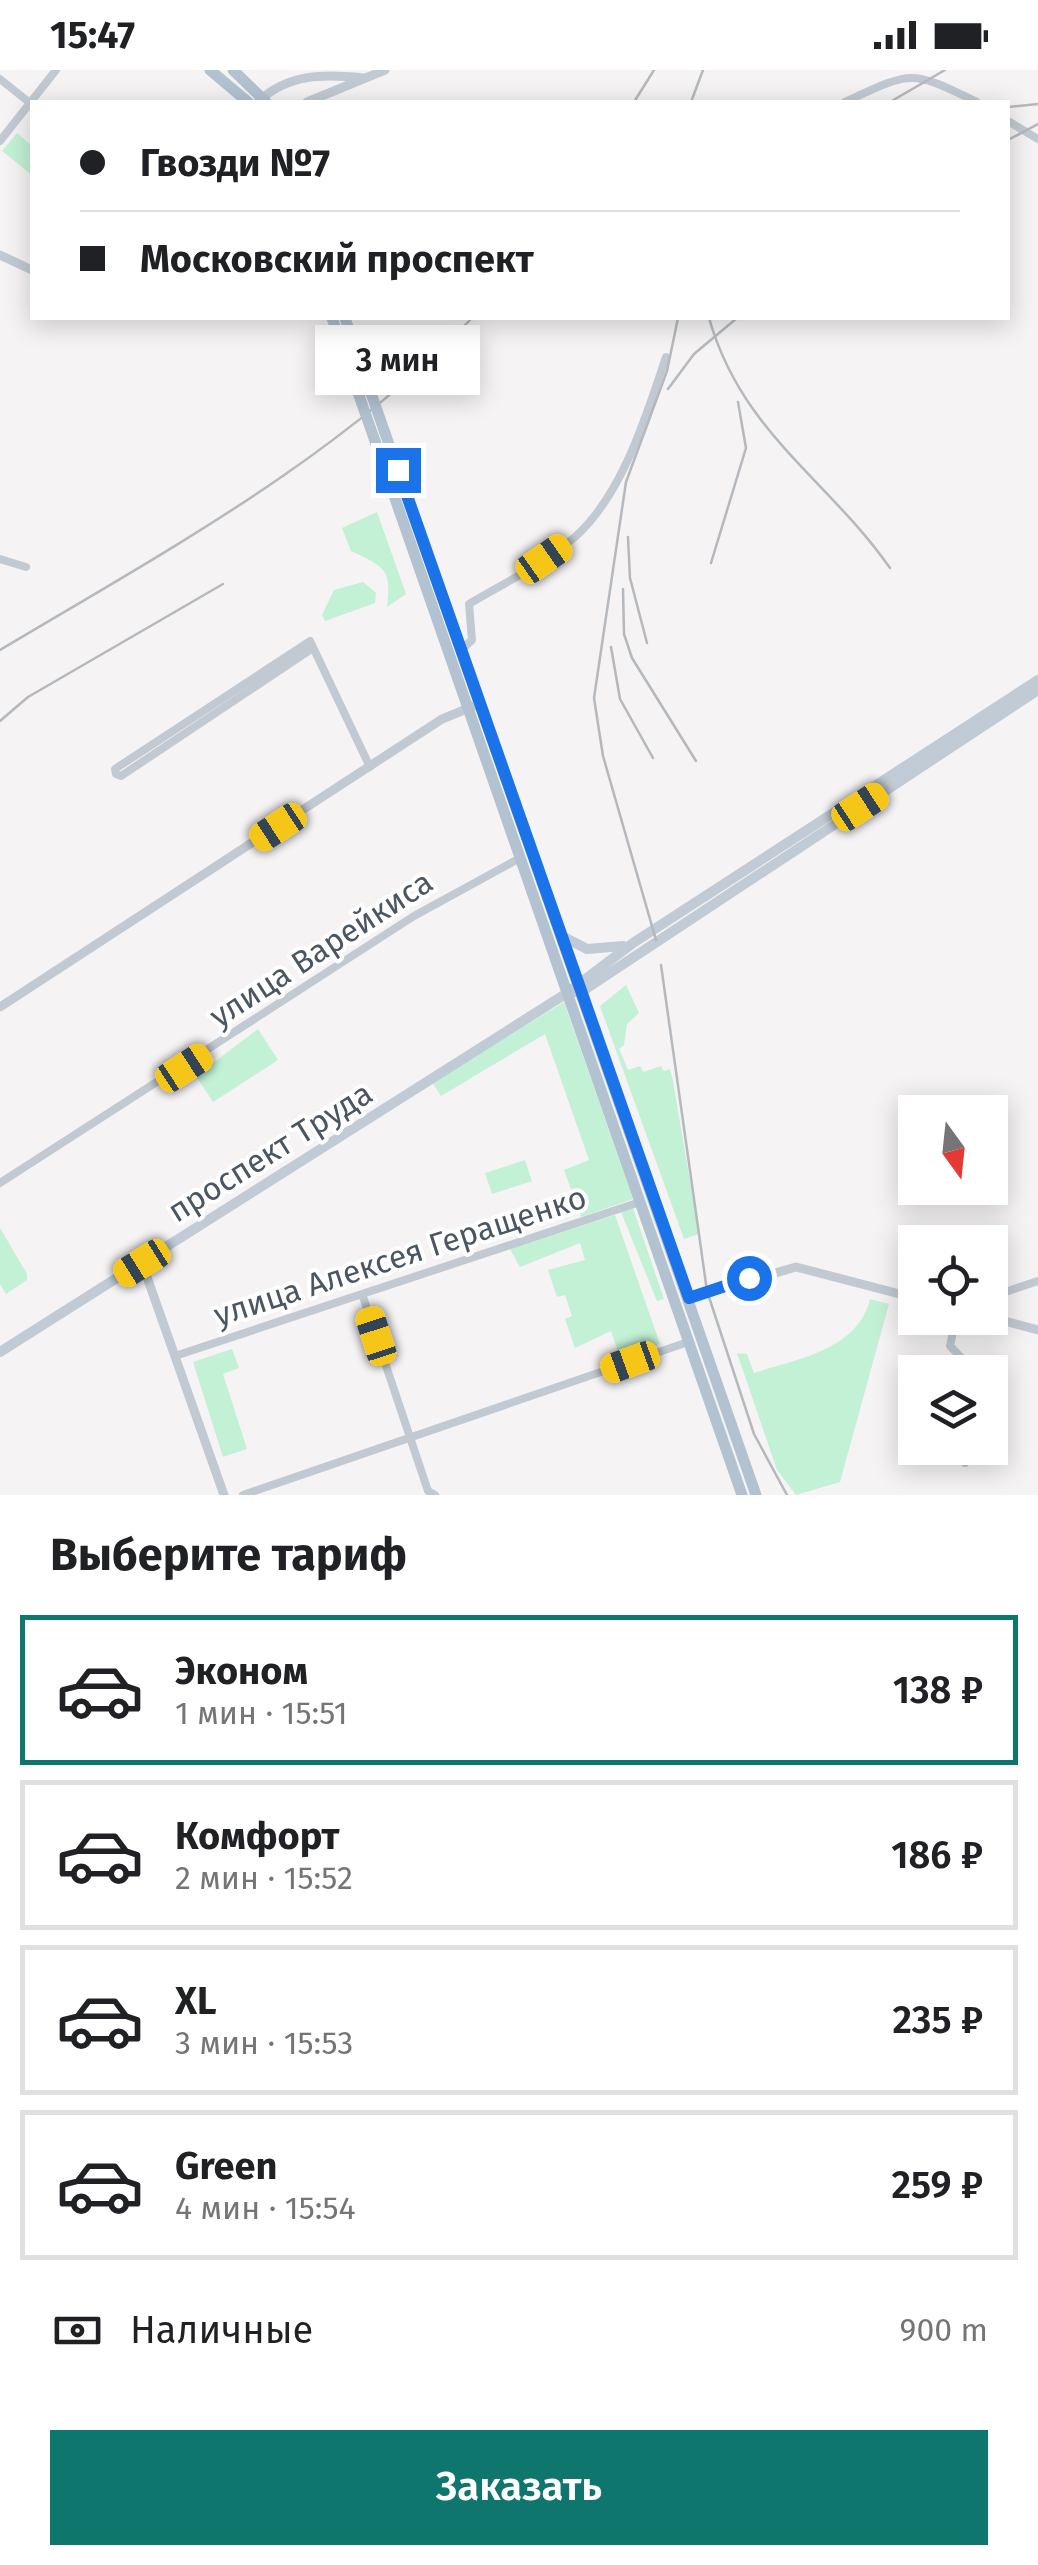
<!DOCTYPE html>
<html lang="ru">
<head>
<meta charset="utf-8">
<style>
  :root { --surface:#fff; --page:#f2f2f2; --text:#202124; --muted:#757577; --line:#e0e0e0; --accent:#0f766e }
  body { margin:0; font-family:"Fira Sans",sans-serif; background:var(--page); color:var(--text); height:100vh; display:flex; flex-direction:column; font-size:38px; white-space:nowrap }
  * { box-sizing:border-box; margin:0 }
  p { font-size:32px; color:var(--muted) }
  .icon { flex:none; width:55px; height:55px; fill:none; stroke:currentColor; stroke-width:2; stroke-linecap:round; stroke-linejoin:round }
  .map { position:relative; height:1425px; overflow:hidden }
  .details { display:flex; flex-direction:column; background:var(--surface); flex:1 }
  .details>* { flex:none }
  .top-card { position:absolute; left:30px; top:30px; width:980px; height:220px; border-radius:0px; box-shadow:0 5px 25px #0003; display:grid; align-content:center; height:220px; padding:0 50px; background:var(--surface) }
  .needle { width:65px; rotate:165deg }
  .tools { position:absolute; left:898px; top:1025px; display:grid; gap:20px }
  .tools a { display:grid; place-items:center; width:110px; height:110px; border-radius:0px; background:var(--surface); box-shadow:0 5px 25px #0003; font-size:50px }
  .end { position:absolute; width:45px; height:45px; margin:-22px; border:12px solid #1a73e8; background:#fff; box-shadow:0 0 0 5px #fff }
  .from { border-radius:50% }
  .bubble { position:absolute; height:70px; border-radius:0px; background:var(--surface); box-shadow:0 5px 25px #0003; font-size:32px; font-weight:600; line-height:70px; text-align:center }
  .car { position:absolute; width:30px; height:60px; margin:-30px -15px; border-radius:12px; box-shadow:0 0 8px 2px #0007; background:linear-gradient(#f5c518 24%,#345 0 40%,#f5c518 0 76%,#345 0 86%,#f5c518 0) }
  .top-card b { display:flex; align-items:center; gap:35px; height:95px; font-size:38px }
  .top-card b+b { border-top:2px solid var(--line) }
  .top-card i { width:25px; height:25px; background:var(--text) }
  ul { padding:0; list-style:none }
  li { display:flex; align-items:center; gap:30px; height:150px; margin:0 20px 15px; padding:0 30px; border:5px solid var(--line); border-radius:0px }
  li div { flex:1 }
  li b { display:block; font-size:38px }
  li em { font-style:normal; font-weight:600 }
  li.on { border-color:var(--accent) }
  li>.icon { width:90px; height:90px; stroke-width:1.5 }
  h2 { padding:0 50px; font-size:45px; line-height:120px }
  .pay { display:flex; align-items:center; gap:25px; height:110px; padding:0 50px; font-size:38px }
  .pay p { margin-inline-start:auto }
  .action { display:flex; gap:20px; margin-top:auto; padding:20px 50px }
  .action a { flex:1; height:115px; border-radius:0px; background:var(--accent); color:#fff; font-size:40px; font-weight:600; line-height:115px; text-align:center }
  .status { display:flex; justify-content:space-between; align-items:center; height:70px; padding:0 50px; background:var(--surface); direction:ltr }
  .status svg { height:28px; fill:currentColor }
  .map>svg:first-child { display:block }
  .green { fill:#c3f1d5 }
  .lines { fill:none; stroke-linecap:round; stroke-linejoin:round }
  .minor { stroke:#c1cad2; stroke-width:8 }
  .tertiary { stroke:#c1cad2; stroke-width:9 }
  .secondary { stroke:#c1cbd6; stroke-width:10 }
  .primary { stroke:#b3c2d1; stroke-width:11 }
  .rail { stroke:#b5b8bd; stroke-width:2.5 }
  .primary-bridge { stroke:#b3c2d1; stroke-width:11 }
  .route { stroke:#1a73e8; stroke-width:12 }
  .labels { text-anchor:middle; stroke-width:8; stroke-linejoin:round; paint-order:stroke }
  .street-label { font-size:32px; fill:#4a5661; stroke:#fff }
</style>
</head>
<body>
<div class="status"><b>15:47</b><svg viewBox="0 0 49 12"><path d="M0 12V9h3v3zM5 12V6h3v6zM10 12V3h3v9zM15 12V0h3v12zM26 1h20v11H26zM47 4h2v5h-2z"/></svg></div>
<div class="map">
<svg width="1038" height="1425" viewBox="0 0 1038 1425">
  <rect width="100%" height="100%" fill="#f5f3f3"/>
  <g class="green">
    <path d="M17 63 32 76V105L2 81Z"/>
    <path d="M377 442 406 524 387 537C392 499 385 497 351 481L342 458Z"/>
    <path d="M363 512 376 523 375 533 325 551 322 545 334 520Z"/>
    <path d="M626 915 639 943 627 954 624 975 619 979 628 1000 640 996 643 1002 661 996 664 1001 670 999 673 1011 699 1164 684 1169 600 936Z"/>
    <path d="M564 932 633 1129 581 1147 564 1100 589 1090 545 964 441 1026 432 1012Z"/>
    <path d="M258 959 278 990 213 1032 196 1006Z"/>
    <path d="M525 1090 532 1111 492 1124 485 1103Z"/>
    <path d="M633 1138 664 1229 657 1231 621 1142Z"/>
    <path d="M615 1145 660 1274 620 1287 611 1261 575 1278 565 1249 572 1246 565 1225 557 1227 548 1200 585 1190 580 1173 520 1197 510 1179Z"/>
    <path d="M0 1158 27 1204V1210L6 1224 0 1214Z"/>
    <path d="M870 1229 889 1234 840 1412 796 1425 777 1400 737 1283 747 1284 754 1303C797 1289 858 1280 870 1229Z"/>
    <path d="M232 1279 239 1298 223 1304 247 1379 223 1387 193 1292Z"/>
  </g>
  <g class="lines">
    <g class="minor">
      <path d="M0 9 30 33"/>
      <path d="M845 32C914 0 910 0 977 32"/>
      <path d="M1008 51 1038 69"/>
      <path d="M0 71 56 0"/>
      <path d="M0 489 26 497"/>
      <path d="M313 578 121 706 116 704 115 699 310 571 370 697"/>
      <path d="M461 580 472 570 469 534C505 513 543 494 575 467 623 424 646 346 666 287"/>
      <path d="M0 1113 414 846 520 788"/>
      <path d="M363 1227 428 1421 435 1425"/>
      <path d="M990 1227 1038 1211"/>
      <path d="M956 1248 950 1276 975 1302"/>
      <path d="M175 1286 640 1132"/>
      <path d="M965 1393 969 1378"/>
      <path d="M243 1425 688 1272"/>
    </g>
    <g class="tertiary">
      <path d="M258 32C288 3 325 4 363 8"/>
      <path d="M307 32 385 0"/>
      <path d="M0 185 32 200"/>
      <path d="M0 937 442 649 474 636"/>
      <path d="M142 1193 224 1425"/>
      <path d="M689 1228 796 1197 915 1228"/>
      <path d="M990 1247 1038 1260"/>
    </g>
    <g class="secondary">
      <path d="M560 865 587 879 623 876"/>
      <path d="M573 922H581L1038 620"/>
      <path d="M0 1282 567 923 633 873 1038 610"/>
    </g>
    <g class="primary">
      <path d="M210 0 248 32"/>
      <path d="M233 0 266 32"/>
      <path d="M332 248 362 334"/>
      <path d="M345 248 372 326"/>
      <path d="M385 363 756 1425"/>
      <path d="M375 371 742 1425"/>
    </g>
    <g class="rail">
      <path d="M634 32 654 0"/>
      <path d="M691 32 703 0"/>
      <path d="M890 32 945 0"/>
      <path d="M1008 37 1038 34"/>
      <path d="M1008 70 1038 54"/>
      <path d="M709 248C742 363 825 406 890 498"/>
      <path d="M668 319 694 284 737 248"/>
      <path d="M628 467 630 508 647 573"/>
      <path d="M711 493 746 378 738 332"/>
      <path d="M623 519 624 564 632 588 696 691"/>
      <path d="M611 577 620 629 653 688"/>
      <path d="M0 580C166 481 337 389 472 248"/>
      <path d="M0 651 28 627 223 514"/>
      <path d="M656 870 603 686 594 628 626 412 667 301 678 248"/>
      <path d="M661 895 707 1221 754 1364 787 1425"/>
    </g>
    <g class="primary-bridge">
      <path d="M372 326 385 363"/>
      <path d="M362 334 375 371"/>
    </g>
  </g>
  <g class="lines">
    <path class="route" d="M398 400 689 1228 749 1208"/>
  </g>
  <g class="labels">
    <g class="street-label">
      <text transform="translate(321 879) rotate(-33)" y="11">улица Варейкиса</text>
      <text transform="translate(270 1082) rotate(-32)" y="11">проспект Труда</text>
      <text transform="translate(400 1186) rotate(-18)" y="11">улица Алексея Геращенко</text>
    </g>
  </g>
</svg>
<div class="tools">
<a><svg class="needle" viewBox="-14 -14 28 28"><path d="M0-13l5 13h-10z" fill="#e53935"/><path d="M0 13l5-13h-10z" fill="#757577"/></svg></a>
<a><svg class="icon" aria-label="locate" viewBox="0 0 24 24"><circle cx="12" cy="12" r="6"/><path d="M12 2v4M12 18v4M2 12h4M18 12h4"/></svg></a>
<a><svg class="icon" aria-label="layers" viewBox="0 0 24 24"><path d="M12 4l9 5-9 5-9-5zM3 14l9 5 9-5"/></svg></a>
</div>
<i class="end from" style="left:749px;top:1208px"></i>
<i class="end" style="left:398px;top:400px"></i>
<div class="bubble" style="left:315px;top:255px;width:165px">3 мин</div>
<i class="car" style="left:544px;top:489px;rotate:55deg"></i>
<i class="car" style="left:860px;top:737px;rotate:57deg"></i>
<i class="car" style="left:278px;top:757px;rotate:237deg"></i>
<i class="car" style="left:184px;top:998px;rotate:57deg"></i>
<i class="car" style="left:142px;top:1193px;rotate:238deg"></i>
<i class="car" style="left:376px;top:1266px;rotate:342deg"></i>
<i class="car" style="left:630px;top:1292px;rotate:250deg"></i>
<div class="top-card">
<b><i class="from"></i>Гвозди №7</b>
<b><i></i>Московский проспект</b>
</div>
</div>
<section class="details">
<h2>Выберите тариф</h2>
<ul>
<li class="on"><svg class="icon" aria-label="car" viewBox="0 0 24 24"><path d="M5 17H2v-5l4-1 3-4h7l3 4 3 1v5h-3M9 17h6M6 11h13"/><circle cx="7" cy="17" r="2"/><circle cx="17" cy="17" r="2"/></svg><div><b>Эконом</b><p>1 мин · 15:51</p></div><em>138 ₽</em></li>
<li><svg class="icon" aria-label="car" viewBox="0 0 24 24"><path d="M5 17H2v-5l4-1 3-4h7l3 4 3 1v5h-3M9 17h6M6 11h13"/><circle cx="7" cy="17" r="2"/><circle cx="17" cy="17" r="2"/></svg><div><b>Комфорт</b><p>2 мин · 15:52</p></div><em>186 ₽</em></li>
<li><svg class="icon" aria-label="car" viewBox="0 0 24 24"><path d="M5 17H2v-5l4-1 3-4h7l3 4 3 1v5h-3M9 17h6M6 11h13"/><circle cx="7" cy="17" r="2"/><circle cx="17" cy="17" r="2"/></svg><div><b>XL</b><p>3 мин · 15:53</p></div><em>235 ₽</em></li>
<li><svg class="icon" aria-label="car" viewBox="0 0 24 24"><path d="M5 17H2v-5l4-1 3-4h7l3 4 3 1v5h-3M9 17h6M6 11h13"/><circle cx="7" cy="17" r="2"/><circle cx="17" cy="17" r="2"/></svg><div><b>Green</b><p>4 мин · 15:54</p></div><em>259 ₽</em></li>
</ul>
<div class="pay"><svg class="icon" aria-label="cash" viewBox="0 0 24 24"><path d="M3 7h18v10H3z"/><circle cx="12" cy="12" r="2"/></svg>Наличные<p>900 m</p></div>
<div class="action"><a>Заказать</a></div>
</section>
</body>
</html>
